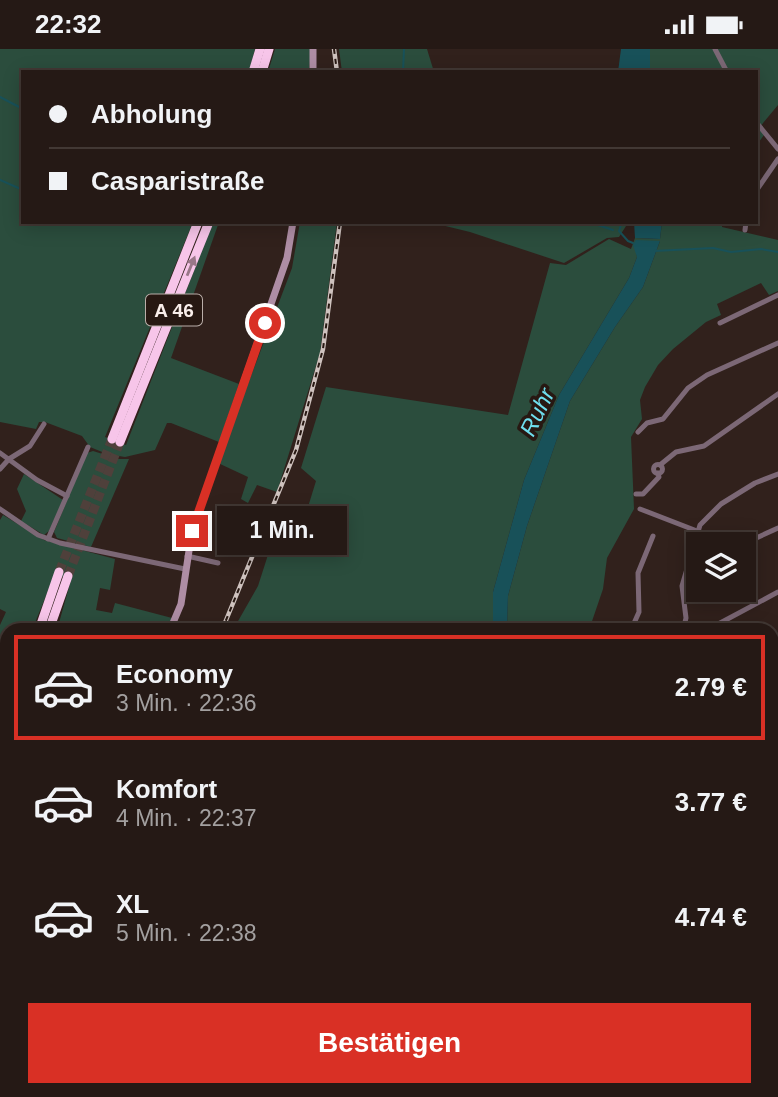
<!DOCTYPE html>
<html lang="de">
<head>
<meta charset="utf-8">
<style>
  :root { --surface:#251915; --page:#2d221e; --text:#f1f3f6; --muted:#a3a0a0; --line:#423834; --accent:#d93025 }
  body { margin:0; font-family:Helvetica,sans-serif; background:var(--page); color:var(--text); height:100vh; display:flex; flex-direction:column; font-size:26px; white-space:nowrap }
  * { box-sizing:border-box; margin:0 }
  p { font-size:23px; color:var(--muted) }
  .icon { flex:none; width:38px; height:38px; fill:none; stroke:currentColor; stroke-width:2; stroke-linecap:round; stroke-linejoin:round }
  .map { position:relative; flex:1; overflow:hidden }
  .sheet { position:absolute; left:0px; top:574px; width:779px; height:474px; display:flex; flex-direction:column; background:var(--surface); border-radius:21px 21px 0 0; box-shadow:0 4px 18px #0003,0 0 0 2px var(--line) }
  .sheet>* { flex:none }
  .top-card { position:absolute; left:21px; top:21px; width:737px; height:154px; border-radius:0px; box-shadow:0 4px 18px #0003,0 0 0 2px var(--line); display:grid; align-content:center; height:154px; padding:0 28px; background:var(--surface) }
  .buttons { position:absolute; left:686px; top:483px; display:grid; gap:14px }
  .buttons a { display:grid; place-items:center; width:70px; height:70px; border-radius:0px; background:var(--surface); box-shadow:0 4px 18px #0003,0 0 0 2px var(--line); font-size:35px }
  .end { position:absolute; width:32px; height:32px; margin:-16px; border:9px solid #d93025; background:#fff; box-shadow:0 0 0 4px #fff }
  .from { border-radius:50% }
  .bubble { position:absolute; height:49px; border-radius:0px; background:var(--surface); box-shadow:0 4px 18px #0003,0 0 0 2px var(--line); font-size:23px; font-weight:600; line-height:49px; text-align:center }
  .top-card b { display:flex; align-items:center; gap:24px; height:66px; font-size:26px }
  .top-card b+b { border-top:2px solid var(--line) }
  .top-card i { width:18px; height:18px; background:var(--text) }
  ul { padding:12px 0 0; list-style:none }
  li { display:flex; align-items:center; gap:21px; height:105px; margin:0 14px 10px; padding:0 14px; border:4px solid transparent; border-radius:0px }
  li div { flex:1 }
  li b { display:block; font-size:26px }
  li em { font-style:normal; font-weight:600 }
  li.on { border-color:var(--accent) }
  li>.icon { width:63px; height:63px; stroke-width:1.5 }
  .action { display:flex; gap:14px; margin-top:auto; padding:14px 28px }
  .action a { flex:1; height:80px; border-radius:0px; background:var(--accent); color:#fff; font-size:28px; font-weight:600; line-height:80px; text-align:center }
  .status { display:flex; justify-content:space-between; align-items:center; height:49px; padding:0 35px; background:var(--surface); direction:ltr }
  .status svg { height:19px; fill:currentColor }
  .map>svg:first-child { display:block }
  .green { fill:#2b4d3d }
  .water { fill:#185159 }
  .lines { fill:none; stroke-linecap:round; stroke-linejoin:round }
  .stream { stroke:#185159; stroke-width:2 }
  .highway-tunnel { stroke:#4f403b; stroke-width:9; stroke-dasharray:9 4.5; stroke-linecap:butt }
  .street { stroke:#7c6876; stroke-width:5 }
  .secondary { stroke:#ae8da4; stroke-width:7 }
  .highway { stroke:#f7c5e9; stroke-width:9 }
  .rail-casing { stroke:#cec2be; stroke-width:4.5 }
  .rail { stroke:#271812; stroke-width:2; stroke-dasharray:5; stroke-linecap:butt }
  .oneway { fill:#978 }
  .route { stroke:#d93025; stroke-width:9 }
  .labels { text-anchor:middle; stroke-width:7; stroke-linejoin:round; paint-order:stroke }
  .shield { fill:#271812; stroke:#baaea9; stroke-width:2 }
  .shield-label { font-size:19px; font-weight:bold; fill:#f9eeea }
  .water-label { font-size:23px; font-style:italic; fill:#6fdeed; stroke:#271812 }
</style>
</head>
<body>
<div class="status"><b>22:32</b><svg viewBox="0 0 49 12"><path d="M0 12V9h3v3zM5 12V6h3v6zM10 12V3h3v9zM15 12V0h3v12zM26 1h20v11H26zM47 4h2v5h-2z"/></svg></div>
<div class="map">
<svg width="778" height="1048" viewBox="0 0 778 1048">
  <rect width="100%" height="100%" fill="#31211c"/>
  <g class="green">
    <path d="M0 0H255L249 23H23V173H193L105 388 126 396 213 173H219L171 309 239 335 219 393 171 374H167L155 401 125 408 107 405 90 398 82 387 45 373H39L36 380 0 373Z"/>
    <path d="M275 0H311L309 23 273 20 268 23Z"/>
    <path d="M339 0H427L434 23H342Z"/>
    <path d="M650 0H778V56L759 79 764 86 756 97V23H650Z"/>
    <path d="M300 173H337L320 304 277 443 257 436 248 454 241 450 248 428 218 414 292 219Z"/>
    <path d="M429 173H633V176L626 177 619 188 607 189 564 214 470 183Z"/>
    <path d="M662 173H722V178L778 191V242L769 246 761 234 717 255 721 266 706 273 673 300 658 316 645 338 640 351 642 370 631 388 634 460 607 509 603 540 589 581H507L508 547 527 477 570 352 615 278 643 238 660 192 636 199 637 208 629 229 559 346 524 431 493 543V581H233L258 537 274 487 283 497H296L316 432 301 419 326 338 508 366 550 214 566 216 609 190 631 200 635 189 660 190Z"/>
    <path d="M93 402 119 410H129L91 498 57 489 54 483 87 404Z"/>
    <path d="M24 425 63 451 49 482 44 486 21 472 26 462 17 440Z"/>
    <path d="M3 466 44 491 115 510 110 541 100 539 96 561 112 564 115 554 172 569 166 581H57L71 531 55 525 32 581H7V627L0 634V576L6 563 0 560V471Z"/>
    <path d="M7 807V1015L0 1037V826Z"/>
    <path d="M118 1041H197V1048H102Z"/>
    <path d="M239 1041H338L347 1048H238Z"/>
  </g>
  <g class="water">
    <path d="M621 0H650V23H618Z"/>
    <path d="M634 173H662L660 190 635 189Z"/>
    <path d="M636 191 660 192 643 238 615 278 570 352 527 477 508 547 507 581H493V543L524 431 559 346 629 229 637 208 633 196Z"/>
  </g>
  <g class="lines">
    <g class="stream">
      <path d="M403 23 404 0"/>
      <path d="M0 48 23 60"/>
      <path d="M0 131 23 141"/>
      <path d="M589 173 613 181"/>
      <path d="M622 173 619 182 628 192 633 194"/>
      <path d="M654 202 713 199 731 203 761 200 778 203"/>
    </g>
    <g class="highway-tunnel">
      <path d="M59 523 112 390"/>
      <path d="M68 527 120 393"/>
    </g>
    <g class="street">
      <path d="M715 0 727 23"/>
      <path d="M756 73 778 100"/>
      <path d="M756 142 778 110"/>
      <path d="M745 181 746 173"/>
      <path d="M720 274 778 246"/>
      <path d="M638 383 647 374 663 370 688 339 707 326 778 294"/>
      <path d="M0 404 37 431 67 447"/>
      <circle cx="658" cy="420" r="4.5"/>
      <path d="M660 416 676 403 704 397 778 345"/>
      <path d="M0 420 9 410 30 397 44 375"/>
      <path d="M636 445H643L659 428 658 424"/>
      <path d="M0 460 38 486 60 494 185 520"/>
      <path d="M640 460 697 482"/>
      <path d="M48 490 88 398"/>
      <path d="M743 495 778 479"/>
      <path d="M187 507 218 514"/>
      <path d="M631 581 639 563 638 524 653 487"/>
      <path d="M683 581 686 569 682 537 700 476 721 455 755 434 778 425"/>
      <path d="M707 581 778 543"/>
      <path d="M772 715 778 708"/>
      <path d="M389 1041 406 1048"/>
      <path d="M454 1041 458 1048"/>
      <path d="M600 1041 603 1048"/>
      <path d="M701 1041 707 1048"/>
      <path d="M616 1048 620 1041"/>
    </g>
    <g class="secondary">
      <path d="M313 23V0"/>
      <path d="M170 581 181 555 192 482 287 209 293 173"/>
      <path d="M772 629 778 612"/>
      <path d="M772 935 778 939"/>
      <path d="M12 1048 14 1041"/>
    </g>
    <g class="highway">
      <path d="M253 23 260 0"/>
      <path d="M262 23 269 0"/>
      <path d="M112 390 198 173"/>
      <path d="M120 393 209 173"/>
      <path d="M39 581 59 523"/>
      <path d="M49 581 68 527"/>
      <path d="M0 638 7 632"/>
      <path d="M0 696 7 675"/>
      <path d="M0 728 7 707"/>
      <path d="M0 740 7 742"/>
      <path d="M0 819 7 799"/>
    </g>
    <g class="rail-casing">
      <g id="rail">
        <path d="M334 0 337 23"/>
        <path d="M222 581 296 401 323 300 340 173"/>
        <path d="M75 1041V1048"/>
      </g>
    </g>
    <use href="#rail" class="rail"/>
  </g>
  <defs><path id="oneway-solid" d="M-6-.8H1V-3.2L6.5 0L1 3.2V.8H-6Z" transform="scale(1.75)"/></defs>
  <use class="oneway" href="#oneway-solid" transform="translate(191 217) rotate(-68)"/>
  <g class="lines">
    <path class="route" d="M192 482 265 274"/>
  </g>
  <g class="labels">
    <rect class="shield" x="146" y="245.5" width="56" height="31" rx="5"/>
    <g class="shield-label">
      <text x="174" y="268">A 46</text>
    </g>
    <g class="water-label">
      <text transform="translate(537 363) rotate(-64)" y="8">Ruhr</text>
    </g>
  </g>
</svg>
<div class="buttons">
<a><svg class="icon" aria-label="layers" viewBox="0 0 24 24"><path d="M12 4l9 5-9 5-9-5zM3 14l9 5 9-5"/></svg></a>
</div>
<i class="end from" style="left:265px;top:274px"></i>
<i class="end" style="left:192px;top:482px"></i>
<div class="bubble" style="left:217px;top:457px;width:130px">1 Min.</div>
<div class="top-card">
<b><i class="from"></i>Abholung</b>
<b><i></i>Casparistraße</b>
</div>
<section class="sheet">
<ul>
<li class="on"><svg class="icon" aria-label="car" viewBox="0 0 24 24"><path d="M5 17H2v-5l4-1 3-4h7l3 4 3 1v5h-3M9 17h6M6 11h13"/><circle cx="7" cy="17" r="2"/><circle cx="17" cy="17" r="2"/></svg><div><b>Economy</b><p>3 Min. · 22:36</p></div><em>2.79 €</em></li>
<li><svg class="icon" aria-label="car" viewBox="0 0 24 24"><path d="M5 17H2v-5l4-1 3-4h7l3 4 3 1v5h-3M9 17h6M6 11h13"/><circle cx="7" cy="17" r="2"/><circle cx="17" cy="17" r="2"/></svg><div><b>Komfort</b><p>4 Min. · 22:37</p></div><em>3.77 €</em></li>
<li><svg class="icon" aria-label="car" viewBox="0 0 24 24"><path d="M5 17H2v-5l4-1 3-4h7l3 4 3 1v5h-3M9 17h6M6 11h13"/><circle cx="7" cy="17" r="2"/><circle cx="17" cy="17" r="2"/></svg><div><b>XL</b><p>5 Min. · 22:38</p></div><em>4.74 €</em></li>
</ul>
<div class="action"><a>Bestätigen</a></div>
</section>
</div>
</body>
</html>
